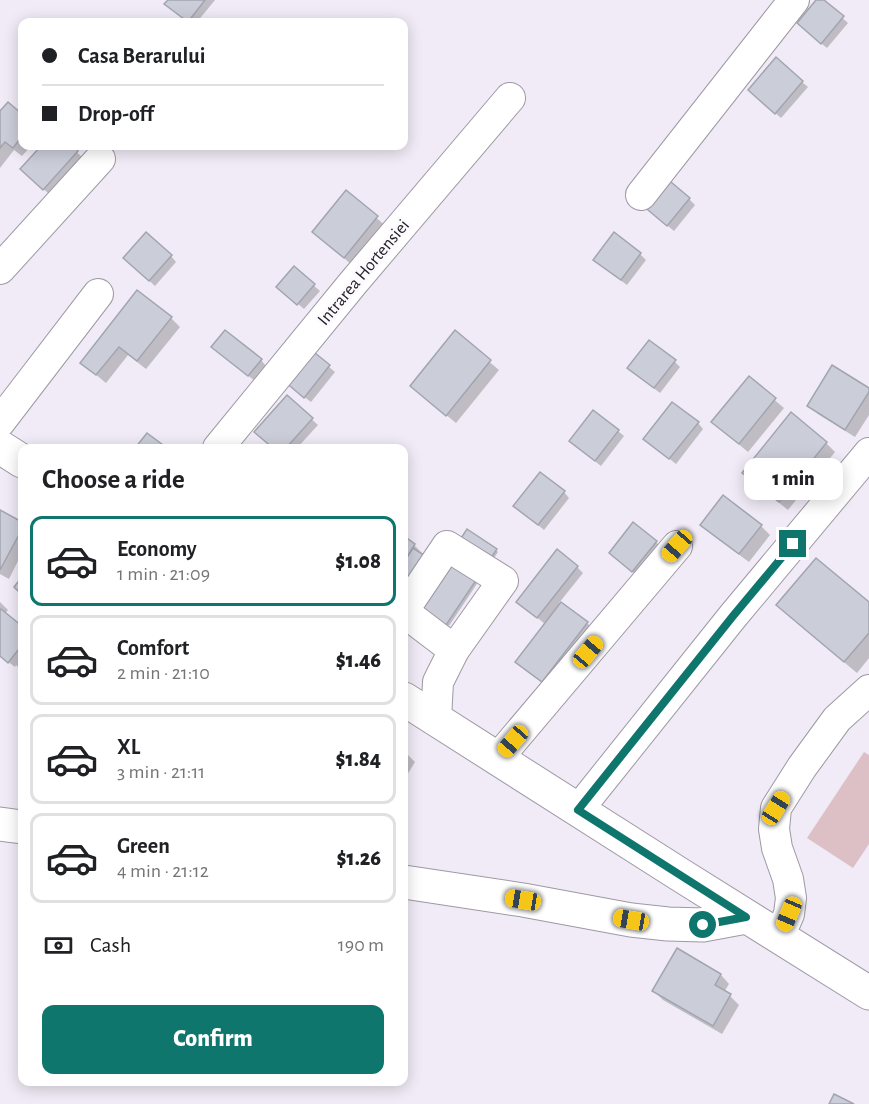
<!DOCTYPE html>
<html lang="en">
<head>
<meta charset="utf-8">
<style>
  :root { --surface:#fff; --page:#f6f6f6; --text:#202124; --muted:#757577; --line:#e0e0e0; --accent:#0f766e }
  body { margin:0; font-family:"Alegreya Sans",sans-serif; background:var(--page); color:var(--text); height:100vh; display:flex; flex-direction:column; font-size:22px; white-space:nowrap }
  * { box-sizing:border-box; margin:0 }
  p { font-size:20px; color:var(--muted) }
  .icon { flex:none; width:33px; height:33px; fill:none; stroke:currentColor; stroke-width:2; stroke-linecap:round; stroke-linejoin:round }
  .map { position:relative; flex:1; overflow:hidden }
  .details { position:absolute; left:18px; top:444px; width:390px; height:642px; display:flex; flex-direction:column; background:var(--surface); border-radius:12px; box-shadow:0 3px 15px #0003 }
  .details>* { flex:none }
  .hud { position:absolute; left:18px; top:18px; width:390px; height:132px; border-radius:12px; box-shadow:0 3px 15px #0003; display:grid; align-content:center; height:132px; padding:0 24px; background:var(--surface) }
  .end { position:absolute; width:27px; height:27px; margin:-14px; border:8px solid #0f766e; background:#fff; box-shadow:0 0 0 3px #fff }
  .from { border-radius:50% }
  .bubble { position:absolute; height:42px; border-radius:12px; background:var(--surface); box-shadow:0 3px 15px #0003; font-size:20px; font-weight:800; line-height:42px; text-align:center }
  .car { position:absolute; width:18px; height:36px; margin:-18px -9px; border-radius:8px; box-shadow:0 0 4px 2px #0007; background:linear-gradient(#f5c518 24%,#345 0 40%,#f5c518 0 76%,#345 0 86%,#f5c518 0) }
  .hud b { display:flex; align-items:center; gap:21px; height:57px; font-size:22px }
  .hud b+b { border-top:2px solid var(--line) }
  .hud i { width:15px; height:15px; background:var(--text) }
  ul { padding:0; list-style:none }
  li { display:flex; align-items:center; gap:18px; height:90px; margin:0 12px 9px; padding:0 12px; border:3px solid var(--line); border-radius:12px }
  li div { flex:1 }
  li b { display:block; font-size:22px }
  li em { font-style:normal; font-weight:800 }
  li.selected { border-color:var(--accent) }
  li>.icon { width:54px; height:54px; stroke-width:1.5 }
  h2 { padding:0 24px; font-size:27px; line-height:72px }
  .pay { display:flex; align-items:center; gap:15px; height:66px; padding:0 24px; font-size:22px }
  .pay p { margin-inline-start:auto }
  .cta { display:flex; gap:12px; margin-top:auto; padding:12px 24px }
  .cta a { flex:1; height:69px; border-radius:12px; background:var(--accent); color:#fff; font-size:24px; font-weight:800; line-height:69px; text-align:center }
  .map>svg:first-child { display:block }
  .green { fill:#ddc0c5 }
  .shadow { fill:#0003 }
  .building { fill:#cbced9; stroke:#a2a5af; stroke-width:1.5 }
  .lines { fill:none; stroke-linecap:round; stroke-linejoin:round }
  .minor-casing { stroke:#9e99a4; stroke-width:32 }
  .major-casing { stroke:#9e99a4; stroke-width:35 }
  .minor { stroke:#fff; stroke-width:30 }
  .major { stroke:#fff; stroke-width:33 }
  .route { stroke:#0f766e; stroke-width:8 }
  .labels { text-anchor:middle; stroke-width:6; stroke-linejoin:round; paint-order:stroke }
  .street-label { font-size:18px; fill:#242226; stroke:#fcfafe }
</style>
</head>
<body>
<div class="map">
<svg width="869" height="1104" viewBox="0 0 869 1104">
  <rect width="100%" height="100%" fill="#f0ebf6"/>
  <path class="green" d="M864 752 869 755V844L853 868 807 838Z"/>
  <g class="shadow">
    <path d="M170 0H215L197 22H188L172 10 166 4Z"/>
    <path d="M818 0H822L848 23 827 48 804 29Z"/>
    <path d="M802 82 808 87 781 118 756 96Z"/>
    <path d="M8 104 22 116V146H31L22 156 14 150 0 168V114Z"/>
    <path d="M43 146H70L83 158 49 194 22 169Z"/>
    <path d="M346 193 386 226 353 266 314 232Z"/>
    <path d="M689 199 695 205 674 231 650 211Z"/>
    <path d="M640 254 646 260 627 285 601 266Z"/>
    <path d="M171 256 176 262 155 286 131 264Z"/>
    <path d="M294 268 320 291 304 309 284 292Z"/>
    <path d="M171 318 180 327 146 369 128 355 106 383 82 363Z"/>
    <path d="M455 333 499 370 456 423 421 394Z"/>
    <path d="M310 351 335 372 311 402 291 387Z"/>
    <path d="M219 353 261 360 266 366 255 381Z"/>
    <path d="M675 362 680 367 660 393 635 374Z"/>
    <path d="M749 378 784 408 748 452 722 430Z"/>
    <path d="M869 390V415L855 437 818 414 809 405Z"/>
    <path d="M287 397 318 425 297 448H275L256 432Z"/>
    <path d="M791 414 826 443 835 452 788 510 753 482 744 473Z"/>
    <path d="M698 423 703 429 676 464 651 444Z"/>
    <path d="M618 431 624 436 601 466 577 447Z"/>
    <path d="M564 492 569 498 544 530 521 511Z"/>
    <path d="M0 512 22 524V553L9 579 0 574Z"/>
    <path d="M702 525 761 526 770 535 749 562 711 534Z"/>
    <path d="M404 538 414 545 423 554 422 556 496 550 498 552 449 626 404 596Z"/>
    <path d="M656 542 661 548 638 576 616 559Z"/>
    <path d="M577 567 583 573 559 603 587 623 596 632 552 690 526 671 517 662 545 624 524 607Z"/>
    <path d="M0 602 8 610 5 614 22 628V671L16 665 15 667 0 656Z"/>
    <path d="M869 604V658L857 673 790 617 778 605Z"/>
    <path d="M404 751 415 762 404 780Z"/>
    <path d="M721 975 729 984 724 992 730 996 739 1005 722 1034 663 1000 654 991Z"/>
  </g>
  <g class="building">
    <path d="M168 0H205L188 22 164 4Z"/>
    <path d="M816 0H824L844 16 821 44 797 23Z"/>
    <path d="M776 57 803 81 775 114 748 90Z"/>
    <path d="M8 102 22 114V136L13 148 5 142 0 148V111Z"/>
    <path d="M41 146H72L78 151 43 190 20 169Z"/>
    <path d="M665 177 690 198 667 226 642 205Z"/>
    <path d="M346 190 378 216 344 258 312 232Z"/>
    <path d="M146 232 172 255 149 281 123 258Z"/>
    <path d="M614 232 641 253 621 280 593 260Z"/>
    <path d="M294 266 315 284 297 305 276 287Z"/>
    <path d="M137 290 172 317 137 361 119 347 96 375 80 363Z"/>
    <path d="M225 330 262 359 248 376 211 347Z"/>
    <path d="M455 330 491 360 446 416 410 386Z"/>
    <path d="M649 340 676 360 654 388 627 368Z"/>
    <path d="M310 349 330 365 304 398 284 381Z"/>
    <path d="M832 365 869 388V392L845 430 807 406Z"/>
    <path d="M749 376 776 398 739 444 711 422Z"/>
    <path d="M287 395 313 418 286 448H273L254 432Z"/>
    <path d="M672 402 699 422 669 459 643 439Z"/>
    <path d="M593 410 619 430 595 461 569 441Z"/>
    <path d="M791 412 827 442 779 502 742 473Z"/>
    <path d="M147 433 167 448H135Z"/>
    <path d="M540 472 565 491 538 525 513 506Z"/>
    <path d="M723 495 762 525 739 554 700 525Z"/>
    <path d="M0 510 22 522V529L0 570Z"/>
    <path d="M633 522 657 541 632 572 609 553Z"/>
    <path d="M467 529 497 549 446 625 404 597V562L413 548 442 567Z"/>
    <path d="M404 536 415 544 404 562Z"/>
    <path d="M557 549 578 566 537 618 516 602Z"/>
    <path d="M816 558 869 602V633L844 662 776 605Z"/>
    <path d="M22 577V595L14 587Z"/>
    <path d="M561 602 588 622 542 682 515 662Z"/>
    <path d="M1 609 22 626V631L20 634 22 636V645L8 663 0 656V611Z"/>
    <path d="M677 948 721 974 715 985 731 994 713 1026 652 991Z"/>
    <path d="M834 1094 854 1104H829Z"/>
  </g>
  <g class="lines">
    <g class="minor-casing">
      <g id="minor">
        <path d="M641 195 794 0"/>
        <path d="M0 269 100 159"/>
        <path d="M0 422 98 294"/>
        <path d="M218 448 353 283 510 98"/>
        <path d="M404 610 447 546 503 581 454 650 438 682 436 719"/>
        <path d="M404 612 454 650"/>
        <path d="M498 758 677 546"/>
        <path d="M578 810 733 616 869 453"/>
        <path d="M779 937 789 914 791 898 788 879 777 848 774 829 776 808 802 767 837 719 869 690"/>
      </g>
    </g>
    <g class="major-casing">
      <g id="major">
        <path d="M0 447 22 461"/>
        <path d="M404 699 679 874 869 993"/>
        <path d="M0 824 22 827"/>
        <path d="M404 882 523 900 631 920 668 924 703 925 746 917"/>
      </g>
    </g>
    <use href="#minor" class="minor"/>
    <use href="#major" class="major"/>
  </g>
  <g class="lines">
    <path class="route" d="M703 925 746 917 578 810 733 616 793 544"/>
  </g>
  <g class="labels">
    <g class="street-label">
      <text transform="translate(363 272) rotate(-50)" y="6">Intrarea Hortensiei</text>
    </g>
  </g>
</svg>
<i class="end from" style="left:703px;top:925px"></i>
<i class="end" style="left:793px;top:544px"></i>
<div class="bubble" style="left:744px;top:458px;width:99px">1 min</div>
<i class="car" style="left:677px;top:546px;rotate:221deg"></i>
<i class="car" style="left:588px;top:652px;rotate:40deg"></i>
<i class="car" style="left:513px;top:741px;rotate:221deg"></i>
<i class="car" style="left:776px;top:808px;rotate:32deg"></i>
<i class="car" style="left:523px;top:900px;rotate:279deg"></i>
<i class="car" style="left:789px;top:914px;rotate:203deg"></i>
<i class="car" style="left:631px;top:920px;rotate:280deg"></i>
<div class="hud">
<b><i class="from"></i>Casa Berarului</b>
<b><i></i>Drop-off</b>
</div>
<section class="details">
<h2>Choose a ride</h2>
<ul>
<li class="selected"><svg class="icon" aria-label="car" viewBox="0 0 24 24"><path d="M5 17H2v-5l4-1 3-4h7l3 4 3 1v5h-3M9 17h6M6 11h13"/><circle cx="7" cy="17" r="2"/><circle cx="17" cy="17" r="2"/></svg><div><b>Economy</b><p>1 min · 21:09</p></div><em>$1.08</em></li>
<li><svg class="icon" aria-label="car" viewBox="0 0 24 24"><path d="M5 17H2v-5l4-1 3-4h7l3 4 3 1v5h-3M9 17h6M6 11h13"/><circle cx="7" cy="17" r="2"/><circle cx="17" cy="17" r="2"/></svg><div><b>Comfort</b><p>2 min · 21:10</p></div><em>$1.46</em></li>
<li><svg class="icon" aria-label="car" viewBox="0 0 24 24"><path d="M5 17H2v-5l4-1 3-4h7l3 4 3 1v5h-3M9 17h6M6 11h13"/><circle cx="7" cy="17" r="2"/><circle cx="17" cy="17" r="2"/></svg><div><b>XL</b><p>3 min · 21:11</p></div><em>$1.84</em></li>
<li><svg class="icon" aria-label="car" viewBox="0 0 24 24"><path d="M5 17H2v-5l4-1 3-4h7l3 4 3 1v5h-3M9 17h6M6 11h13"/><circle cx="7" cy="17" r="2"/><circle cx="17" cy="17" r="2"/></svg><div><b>Green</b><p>4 min · 21:12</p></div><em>$1.26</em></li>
</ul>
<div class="pay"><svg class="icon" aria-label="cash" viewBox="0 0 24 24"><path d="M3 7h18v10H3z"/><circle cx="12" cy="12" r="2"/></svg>Cash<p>190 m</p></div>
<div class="cta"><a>Confirm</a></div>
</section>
</div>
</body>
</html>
